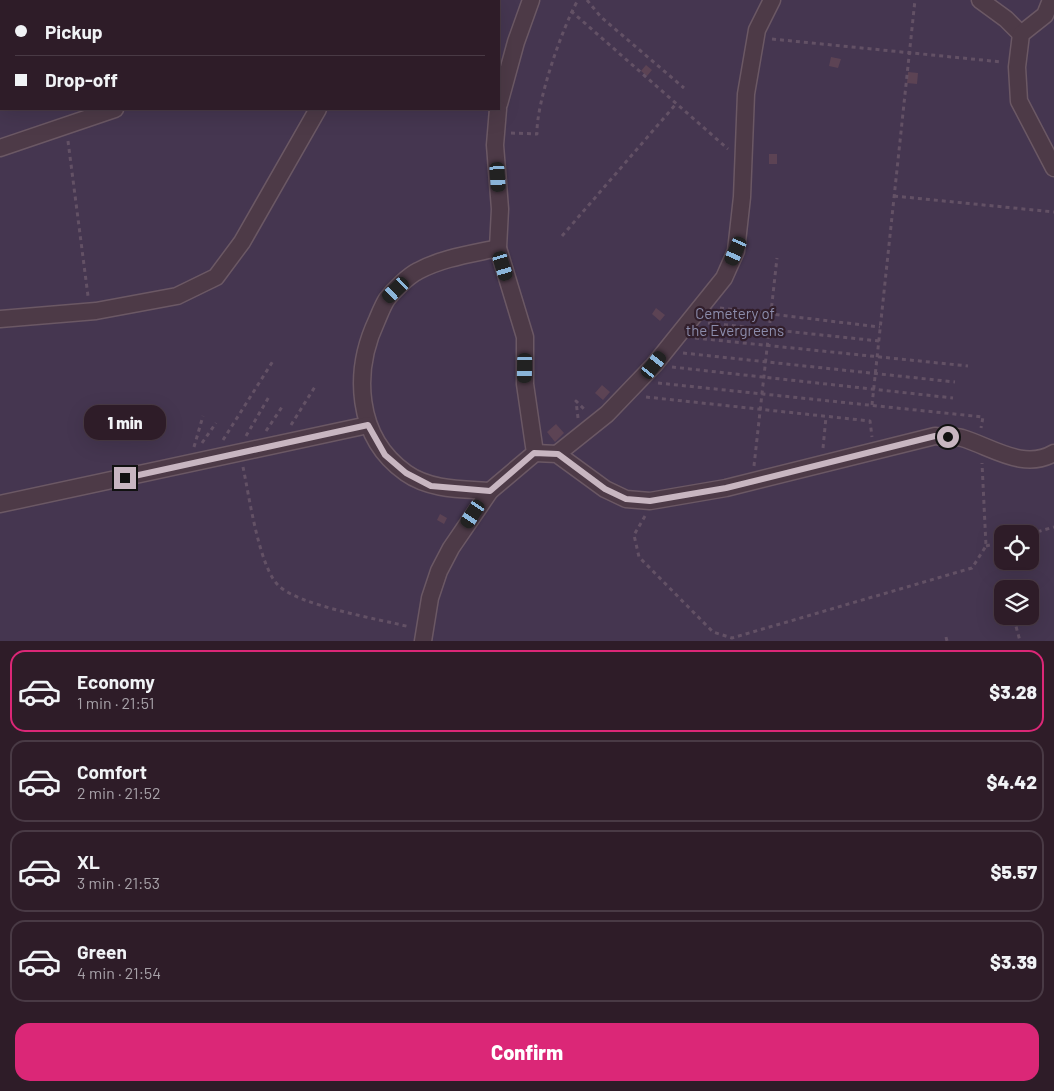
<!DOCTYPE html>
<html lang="en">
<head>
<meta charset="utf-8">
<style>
  :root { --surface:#2e1c28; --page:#3a2934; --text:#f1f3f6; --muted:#a7a1a8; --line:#493a45; --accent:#db2777 }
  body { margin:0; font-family:Barlow,sans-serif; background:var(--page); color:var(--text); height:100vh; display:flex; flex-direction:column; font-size:19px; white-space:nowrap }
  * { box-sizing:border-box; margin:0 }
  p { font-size:16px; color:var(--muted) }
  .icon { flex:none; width:28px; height:28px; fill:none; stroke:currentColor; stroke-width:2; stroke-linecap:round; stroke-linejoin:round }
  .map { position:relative; height:641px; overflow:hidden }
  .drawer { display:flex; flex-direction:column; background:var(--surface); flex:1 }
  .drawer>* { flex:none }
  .guide { position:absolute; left:0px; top:0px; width:500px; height:110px; box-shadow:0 5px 20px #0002,0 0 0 1px var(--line); display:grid; align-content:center; height:110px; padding:0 15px; background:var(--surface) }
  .tools { position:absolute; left:994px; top:525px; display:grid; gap:10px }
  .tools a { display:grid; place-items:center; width:45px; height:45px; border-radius:10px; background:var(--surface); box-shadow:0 5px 20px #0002,0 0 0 1px var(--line); font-size:25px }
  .end { position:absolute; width:22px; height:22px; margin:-11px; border:6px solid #c8b6c1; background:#111; box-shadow:0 0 0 2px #111 }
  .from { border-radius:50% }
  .bubble { position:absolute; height:35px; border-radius:15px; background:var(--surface); box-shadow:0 5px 20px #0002,0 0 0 1px var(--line); font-size:16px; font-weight:800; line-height:35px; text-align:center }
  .car { position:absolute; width:15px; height:30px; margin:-15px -8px; border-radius:6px; box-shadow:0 0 4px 1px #0007; background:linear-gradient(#222 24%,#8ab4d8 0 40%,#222 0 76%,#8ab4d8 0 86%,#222 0) }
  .guide b { display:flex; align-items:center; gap:18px; height:48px; font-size:19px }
  .guide b+b { border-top:1px solid var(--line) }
  .guide i { width:12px; height:12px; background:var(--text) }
  ul { padding:9px 0 0; list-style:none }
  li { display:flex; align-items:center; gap:15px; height:82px; margin:0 10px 8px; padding:0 5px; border:2px solid var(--line); border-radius:15px }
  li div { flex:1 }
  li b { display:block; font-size:19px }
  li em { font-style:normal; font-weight:800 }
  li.on { border-color:var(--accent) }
  li>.icon { width:45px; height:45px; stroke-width:1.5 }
  .action { display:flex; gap:10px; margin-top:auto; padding:10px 15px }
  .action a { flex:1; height:58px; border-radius:15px; background:var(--accent); color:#fff; font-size:20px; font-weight:800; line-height:58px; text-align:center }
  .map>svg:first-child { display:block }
  .green { fill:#453650; fill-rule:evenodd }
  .building { fill:#5c4354 }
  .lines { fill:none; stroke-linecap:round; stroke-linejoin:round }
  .minor-casing { stroke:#6b5864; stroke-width:19 }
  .path { stroke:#635165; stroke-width:3; stroke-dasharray:4 4; stroke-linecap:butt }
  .minor { stroke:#4d3a47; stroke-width:16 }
  .route { stroke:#c8b6c1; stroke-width:6 }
  .labels { text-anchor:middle; stroke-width:4.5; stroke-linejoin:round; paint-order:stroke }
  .park-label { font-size:15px; fill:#8c8dac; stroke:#321f2c }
</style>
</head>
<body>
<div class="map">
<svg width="1054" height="641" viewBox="0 0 1054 641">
  <rect width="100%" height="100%" fill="#3d2635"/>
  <path class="green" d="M0 0H1054V641H0ZM1 1H499V109H1ZM1002 534H1030V561H1002ZM1002 589H1030V616H1002Z"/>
  <g class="building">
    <path d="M831 57 841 59 838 68 829 66Z"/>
    <path d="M646 65 652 70 647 76 641 71Z"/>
    <path d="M908 72 918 73 917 84 907 83Z"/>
    <rect x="769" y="154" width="8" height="10"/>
    <path d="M656 308 665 315 660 321 652 314Z"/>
    <path d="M602 385 610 392 603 400 595 393Z"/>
    <path d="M556 424 564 433 555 442 547 432Z"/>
    <path d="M440 514 447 518 444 524 437 520Z"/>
  </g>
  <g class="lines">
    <g class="minor-casing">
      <g id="minor">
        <path d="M159 0 160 1"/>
        <path d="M980 0 1006 19 1021 34"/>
        <path d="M1051 0 1045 15 1021 34 1017 67 1019 101 1054 168"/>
        <path d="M499 104 516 42 531 0"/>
        <path d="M0 148 115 109"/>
        <path d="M0 319 96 311 177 296 216 277 242 242 318 109"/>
        <path d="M535 453 557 454 605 489 626 499 650 501 726 488 935 436C944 437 954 436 962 438 992 447 1024 471 1054 453"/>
        <path d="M557 454 607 414 654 365 724 278 736 251 742 197 746 94 757 30 772 0"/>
        <path d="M490 491C461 489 430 490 406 473 355 437 353 371 377 320 380 313 383 305 387 299 394 290 408 276 418 271 442 258 471 254 498 248"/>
        <path d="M0 504 368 425"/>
        <path d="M423 641 430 598 439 571 451 548 490 491 535 453 525 384V337L498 248 500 209 495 145 498 109"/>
      </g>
    </g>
    <g class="path">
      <path d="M587 0 601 17 684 88"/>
      <path d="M571 11 728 149"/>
      <path d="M772 39 1002 62"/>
      <path d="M511 133 537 134C536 103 562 28 578 0"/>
      <path d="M68 141 88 296"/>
      <path d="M894 196 1054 212"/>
      <path d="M562 236 676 104"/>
      <path d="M720 308 880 327"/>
      <path d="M708 323 879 341"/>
      <path d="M695 338 968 366"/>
      <path d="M683 353 955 382"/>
      <path d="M672 367 953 398"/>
      <path d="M658 383 983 417 981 428"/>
      <path d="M646 397 870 421 872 437"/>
      <path d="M872 405 915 0"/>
      <path d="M578 418 576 401 586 411"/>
      <path d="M291 425 316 385"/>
      <path d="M266 431 282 407"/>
      <path d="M246 436 270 395"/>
      <path d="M223 440 273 361"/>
      <path d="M202 443 216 423"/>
      <path d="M194 447 203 416"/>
      <path d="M823 448 826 417"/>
      <path d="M754 466 777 258"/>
      <path d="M243 467C249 495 259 568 279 586 300 606 379 619 410 627"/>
      <path d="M645 516 634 535 639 557 713 632 732 638 972 568 986 546 982 463"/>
      <path d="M1030 534 1054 527"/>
      <path d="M986 546 1002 542"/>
      <path d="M1014 619 1020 641"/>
      <path d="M946 637 947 641"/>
    </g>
    <use href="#minor" class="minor"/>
  </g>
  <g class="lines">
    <path class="route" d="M125 478 368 425 385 455 406 473 431 486 490 491 534 453 558 454 605 489 626 499 650 501 726 488 935 436 948 437"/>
  </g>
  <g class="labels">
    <g class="park-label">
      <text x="735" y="319">Cemetery of<tspan x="735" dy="17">the Evergreens</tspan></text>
    </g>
  </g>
</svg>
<div class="tools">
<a><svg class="icon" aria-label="locate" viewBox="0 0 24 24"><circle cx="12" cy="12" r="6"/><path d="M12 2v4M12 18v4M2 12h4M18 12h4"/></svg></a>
<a><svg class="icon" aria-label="layers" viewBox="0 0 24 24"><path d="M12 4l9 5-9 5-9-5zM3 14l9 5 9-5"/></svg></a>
</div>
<i class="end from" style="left:948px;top:437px"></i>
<i class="end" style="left:125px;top:478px"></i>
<div class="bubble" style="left:84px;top:405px;width:82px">1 min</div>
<i class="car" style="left:498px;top:177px;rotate:176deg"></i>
<i class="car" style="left:736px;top:251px;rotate:204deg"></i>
<i class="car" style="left:503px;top:266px;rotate:163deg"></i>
<i class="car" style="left:396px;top:290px;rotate:227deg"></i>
<i class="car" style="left:654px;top:365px;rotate:38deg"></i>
<i class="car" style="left:525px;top:368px;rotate:181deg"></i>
<i class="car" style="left:473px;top:514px;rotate:213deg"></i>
<div class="guide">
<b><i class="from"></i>Pickup</b>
<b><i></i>Drop-off</b>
</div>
</div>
<section class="drawer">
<ul>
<li class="on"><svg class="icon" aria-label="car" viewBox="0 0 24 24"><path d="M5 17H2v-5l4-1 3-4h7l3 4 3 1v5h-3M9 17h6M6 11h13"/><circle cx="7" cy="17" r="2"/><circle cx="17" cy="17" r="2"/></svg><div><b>Economy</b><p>1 min · 21:51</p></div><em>$3.28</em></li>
<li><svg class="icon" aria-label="car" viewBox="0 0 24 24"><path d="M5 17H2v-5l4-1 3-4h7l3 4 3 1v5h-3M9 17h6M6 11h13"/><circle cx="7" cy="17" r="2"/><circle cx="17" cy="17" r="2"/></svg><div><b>Comfort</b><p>2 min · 21:52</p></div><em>$4.42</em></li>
<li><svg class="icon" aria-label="car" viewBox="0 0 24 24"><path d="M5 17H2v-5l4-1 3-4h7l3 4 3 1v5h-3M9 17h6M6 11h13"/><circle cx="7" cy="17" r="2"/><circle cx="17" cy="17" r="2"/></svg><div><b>XL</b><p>3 min · 21:53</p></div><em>$5.57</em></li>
<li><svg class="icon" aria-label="car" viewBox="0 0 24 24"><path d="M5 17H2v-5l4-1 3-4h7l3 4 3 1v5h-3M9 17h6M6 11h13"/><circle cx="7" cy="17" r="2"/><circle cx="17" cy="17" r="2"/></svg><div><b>Green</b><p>4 min · 21:54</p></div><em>$3.39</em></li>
</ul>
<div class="action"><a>Confirm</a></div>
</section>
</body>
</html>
